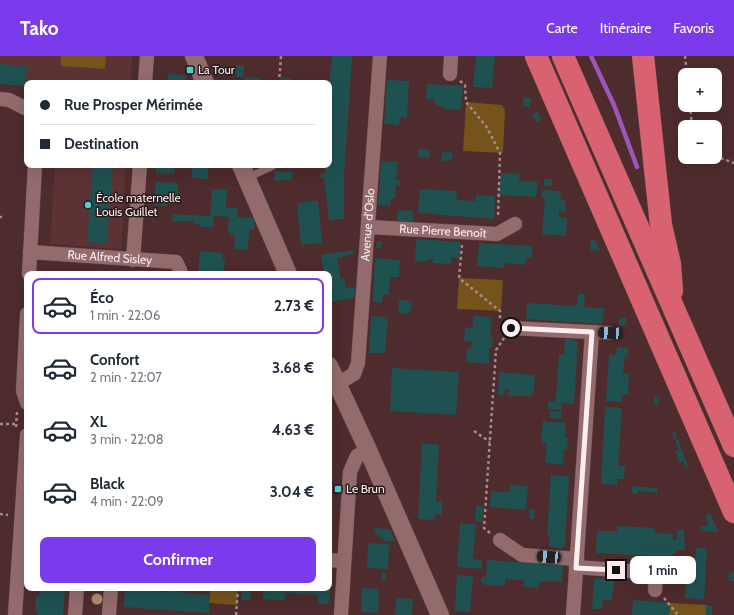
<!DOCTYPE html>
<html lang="fr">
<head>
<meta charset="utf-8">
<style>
  :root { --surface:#fff; --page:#f2f2f3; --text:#1f2937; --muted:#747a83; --line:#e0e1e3; --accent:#7c3aed }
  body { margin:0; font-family:Cabin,sans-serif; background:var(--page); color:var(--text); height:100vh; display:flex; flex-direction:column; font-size:15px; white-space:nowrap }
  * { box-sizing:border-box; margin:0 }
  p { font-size:13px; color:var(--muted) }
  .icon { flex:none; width:22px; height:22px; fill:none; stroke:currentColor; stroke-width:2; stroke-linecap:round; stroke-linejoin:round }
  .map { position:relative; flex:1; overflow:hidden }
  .details { position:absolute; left:24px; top:215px; width:308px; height:320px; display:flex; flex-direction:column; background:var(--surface); border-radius:8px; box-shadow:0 4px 16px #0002 }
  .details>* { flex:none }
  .top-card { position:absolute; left:24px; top:24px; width:308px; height:88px; border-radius:8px; box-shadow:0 4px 16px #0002; display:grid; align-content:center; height:88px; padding:0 16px; background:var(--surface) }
  .tools { position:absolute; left:678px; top:12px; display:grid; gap:8px }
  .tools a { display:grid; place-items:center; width:44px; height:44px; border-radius:8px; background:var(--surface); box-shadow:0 4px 16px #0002; font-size:20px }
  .end { position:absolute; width:18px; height:18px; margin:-9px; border:5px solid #fcedee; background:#111; box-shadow:0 0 0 2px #111 }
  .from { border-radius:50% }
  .bubble { position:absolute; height:28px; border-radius:8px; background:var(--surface); box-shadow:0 4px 16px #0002; font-size:13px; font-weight:800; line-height:28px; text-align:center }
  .car { position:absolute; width:12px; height:24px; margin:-12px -6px; border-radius:5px; box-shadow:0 0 3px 1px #0007; background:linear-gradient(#222 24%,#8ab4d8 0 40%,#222 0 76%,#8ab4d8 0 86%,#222 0) }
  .top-card b { display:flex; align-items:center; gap:14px; height:38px; font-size:15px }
  .top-card b+b { border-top:1px solid var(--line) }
  .top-card i { width:10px; height:10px; background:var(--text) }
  ul { padding:7px 0 0; list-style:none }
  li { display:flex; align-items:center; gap:12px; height:56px; margin:0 8px 6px; padding:0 8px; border:2px solid transparent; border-radius:8px }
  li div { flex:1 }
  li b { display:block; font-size:15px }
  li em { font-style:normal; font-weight:800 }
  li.on { border-color:var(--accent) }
  li>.icon { width:36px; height:36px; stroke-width:1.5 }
  .cta { display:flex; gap:8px; margin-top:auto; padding:8px 16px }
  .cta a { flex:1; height:46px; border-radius:8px; background:var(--accent); color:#fff; font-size:16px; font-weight:800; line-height:46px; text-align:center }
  header { display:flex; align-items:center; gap:24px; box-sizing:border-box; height:56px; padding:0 20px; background:var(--accent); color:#fff }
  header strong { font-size:19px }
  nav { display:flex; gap:22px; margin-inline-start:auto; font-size:14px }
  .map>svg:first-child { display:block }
  .built { fill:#5d3235 }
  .green { fill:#75531a }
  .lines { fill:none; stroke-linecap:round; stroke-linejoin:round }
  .stream { stroke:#9c56b7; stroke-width:4.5 }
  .building { fill:#205151 }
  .service-casing { stroke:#624749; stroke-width:8 }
  .minor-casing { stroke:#624749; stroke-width:15 }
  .tertiary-casing { stroke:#624749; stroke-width:19 }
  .trunk-casing { stroke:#624749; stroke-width:23 }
  .path { stroke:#a48b8d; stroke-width:2.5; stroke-dasharray:3 3; stroke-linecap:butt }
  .service { stroke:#946b6d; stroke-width:7 }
  .minor { stroke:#946b6d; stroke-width:14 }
  .tertiary { stroke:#946b6d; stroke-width:18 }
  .trunk { stroke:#d96270; stroke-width:22 }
  .tree { fill:#ad8a70 }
  .route { stroke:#fcedee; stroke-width:5 }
  .poi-dot { fill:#52cdce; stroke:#29191a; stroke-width:1.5 }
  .labels { text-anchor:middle; stroke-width:3; stroke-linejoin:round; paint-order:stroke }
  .poi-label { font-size:12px; fill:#fcedee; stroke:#29191a; text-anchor:start }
  .street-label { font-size:12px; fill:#fcedee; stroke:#29191a }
</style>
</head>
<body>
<header>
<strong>Tako</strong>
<nav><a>Carte</a><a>Itinéraire</a><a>Favoris</a></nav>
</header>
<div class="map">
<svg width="734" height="559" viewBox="0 0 734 559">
  <rect width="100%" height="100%" fill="#4e2b2d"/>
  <g class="built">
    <path d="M0 0H132L131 27H27V30H25L27 10 0 8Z"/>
    <path d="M55 109H126L121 193 50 188Z"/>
  </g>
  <g class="green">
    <path d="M61 0H106L105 13 61 10Z"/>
    <path d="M466 46 502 49 505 54 503 97 463 95Z"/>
    <path d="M459 222 503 224 501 255 457 253Z"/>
    <path d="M210 532H238L237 549 209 547Z"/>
    <path d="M670 547 706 549V559H669Z"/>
  </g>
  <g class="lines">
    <path class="stream" d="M591 0 614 49 637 111"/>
  </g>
  <g class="building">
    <path d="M332 0H352L344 119V163L329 164 324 122H320L321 117H325V109H329V30Z"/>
    <path d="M476 0H495L492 32 473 31Z"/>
    <path d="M0 8 27 10 25 30 0 28Z"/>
    <path d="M236 9H244L243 21H236Z"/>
    <path d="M212 10H226V20L216 19Z"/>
    <path d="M168 18 186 19 185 27H167Z"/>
    <path d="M245 21 260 22 259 27H245Z"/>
    <path d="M281 21 292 23V27H281Z"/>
    <path d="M387 24 409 25 407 62 400 61 399 69 384 68Z"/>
    <path d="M427 28 463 30 461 54 443 53V50H435V44L426 43Z"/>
    <path d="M523 42H531L530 51 523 50Z"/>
    <path d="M538 56 541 64 536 66 532 58Z"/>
    <path d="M418 93 430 94V102L418 101Z"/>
    <path d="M442 96 453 97 452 104 441 106Z"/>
    <path d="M381 105 398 106 396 124H400V130L396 129 395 142H391L390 150 378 149Z"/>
    <path d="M93 109H113L107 188 87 186Z"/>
    <path d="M156 109H175L174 118 156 117Z"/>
    <path d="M192 109H208V123L192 122Z"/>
    <path d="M275 115 293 116 292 123 274 125Z"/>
    <path d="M501 117 520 118 519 125 538 126 536 141 499 139Z"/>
    <path d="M544 123H552L551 130H544Z"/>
    <path d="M156 126 178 127V140H168L167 150 154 149Z"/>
    <path d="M212 133 227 134 226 152H238L237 161 255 162 254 174H249L248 194 234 193 235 180H231V178L228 177 229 161 214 160 213 171H199L200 169 195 168V165H172L173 158 210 160Z"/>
    <path d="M420 133 457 135 456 144 476 145V139L495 140 494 163 418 157Z"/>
    <path d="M542 134 561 135 560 143 566 144 565 156 559 155V161L567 162 566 180 542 178 545 142H542Z"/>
    <path d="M318 145 322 187 301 189 297 147Z"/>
    <path d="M398 154 413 155V166L397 165Z"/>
    <path d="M416 183 460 186 459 202 451 201V208L433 207V204H427L426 206 415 205Z"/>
    <path d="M591 184H595L600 195 590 194Z"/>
    <path d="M377 185H382L381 192H376Z"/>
    <path d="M479 187 532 190V202H526L525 209 505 207 504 212 477 210Z"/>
    <path d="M353 194V198L337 202 341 223H344L346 232 355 231 354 242 329 246V218H324L321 199Z"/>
    <path d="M200 195 223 197 222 204H225L224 217 198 218Z"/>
    <path d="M375 202 400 204 399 221H390L389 239 383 238 382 247 373 246Z"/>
    <path d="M43 215 72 217V218H43Z"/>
    <path d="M578 238H585L584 251 604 252 602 268 526 263 527 247 577 250Z"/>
    <path d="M399 244 412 245 411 254 407 258 398 257Z"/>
    <path d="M371 260 388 261 385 297H369Z"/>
    <path d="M473 260 492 261 490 281H493L492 292H489V308L466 306 467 292 471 293 472 286 464 285 465 271 473 272Z"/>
    <rect x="619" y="262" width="7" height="7"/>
    <path d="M565 283H574L578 287 574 348 562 347V354L548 353V346H554L556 341 559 299H564Z"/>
    <path d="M617 291 628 292V300L625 299 623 317 629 318 628 339H622V346L606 345 609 298 616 299Z"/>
    <path d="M392 312 459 316 456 359 390 355Z"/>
    <path d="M499 316 535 319 534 334 531 340H508L509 333H505L504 339H498Z"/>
    <path d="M654 341H660L659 348H654Z"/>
    <path d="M605 351 622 352 618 410H625L624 423H617V429L601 428Z"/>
    <path d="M550 355 562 356 561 363 550 362Z"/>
    <path d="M329 360H332L331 384 329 383Z"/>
    <path d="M543 365 566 367 565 382H568L567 394H564L563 409 545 407 547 387H541Z"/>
    <path d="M675 375 677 382 674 383 672 377Z"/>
    <path d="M678 383 688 410 686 411 683 405 680 407 675 395H679L675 384Z"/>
    <path d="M422 387 439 389 436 445 442 446V459L435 458 434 464 418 463Z"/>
    <path d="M551 419 569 420 565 488 562 492 549 491 550 480H547Z"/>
    <path d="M510 429 528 430 526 454 490 451 491 435 509 436Z"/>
    <path d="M632 430 657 432V437L641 435H638V438L632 437Z"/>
    <path d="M476 450H483L482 466 475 465Z"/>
    <path d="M530 453H535L534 463H529Z"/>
    <path d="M710 457 717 473 718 476 700 475 701 470H709L705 460Z"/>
    <path d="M460 467 476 468 473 503 482 504V513L457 511Z"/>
    <path d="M617 470 655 472 654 477 673 478V484H677V474H684L685 494H676V498H672V501L596 497 597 475H617Z"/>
    <path d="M375 472 390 473 395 485H385L374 476Z"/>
    <path d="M368 487 389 488 388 513 367 512Z"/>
    <path d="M696 492 707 493 704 543 685 542 687 502 695 503Z"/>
    <path d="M487 504 563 509 562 526 540 525 539 532 524 531V524L505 523V530L485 529 481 525V521H486Z"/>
    <path d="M733 514 734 525H730V522L727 521Z"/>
    <path d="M382 516 386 517 385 524H381Z"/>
    <path d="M457 519 473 520 470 556 455 555Z"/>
    <path d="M594 522 615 524 611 545 603 544 602 553H592Z"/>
    <path d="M40 532H65L63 559H38V555L35 554 36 540H39Z"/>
    <path d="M144 532H153V535L166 536V532H180L179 536 210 539 209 557 124 551 125 533 144 534Z"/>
    <path d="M242 532H330L329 548H318V539L285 537V544H276L263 543V535L251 534 250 544H241Z"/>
    <path d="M362 532 379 533 378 557 361 556Z"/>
    <path d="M396 542 413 543 412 559H395Z"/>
    <path d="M633 544 670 547 669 559H632Z"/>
    <path d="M706 549 712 550V559H706Z"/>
  </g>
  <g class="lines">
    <g class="service-casing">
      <path id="service" d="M247 122 273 110"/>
    </g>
    <g class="minor-casing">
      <g id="minor">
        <path d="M450 18 451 0"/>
        <path d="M145 27 147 0"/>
        <path d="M0 43 9 44 27 53"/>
        <path id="s1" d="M368 171 497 178 515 168"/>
        <path id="s2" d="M30 196 176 206 180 214V218"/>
        <path d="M133 204 140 109"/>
        <path d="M29 218 35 109"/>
        <path d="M27 258 23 335 27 347"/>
        <path d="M511 272 610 277"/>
        <path id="s3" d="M337 328 354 318 358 307 380 0"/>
        <path d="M500 484 522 499 577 503"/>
        <path d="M329 504 344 505"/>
        <path d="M576 511 656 517 655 534"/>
        <path d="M15 559 27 379"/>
        <path d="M75 559 77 532"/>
        <path d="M109 559 111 532"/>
        <path d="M341 559 350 416 357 400 368 394"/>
        <path d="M573 559 592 276"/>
      </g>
    </g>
    <g class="tertiary-casing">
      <g id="tertiary">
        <path d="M194 0 205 27"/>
        <path d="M241 109 288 218"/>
        <path d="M329 310 368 394 440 559"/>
      </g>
    </g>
    <g class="trunk-casing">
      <g id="trunk">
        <path d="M536 0 734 456"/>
        <path d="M563 0 734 390"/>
        <path d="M643 0 661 169 670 208 672 235"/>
      </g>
    </g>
    <g class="path">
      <path d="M685 0 687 19"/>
      <path d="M460 25 465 29 466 46 486 70 500 97 498 162"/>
      <path d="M279 27 281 0"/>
      <path d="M690 49 692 71"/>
      <path d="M715 100 734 107"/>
      <path d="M0 161H2"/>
      <path d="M462 189 459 222 500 255V264"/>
      <path d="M0 368H17"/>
      <path d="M16 371 17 356"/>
      <path d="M474 375 490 386"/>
      <path d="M0 458 8 459"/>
      <path d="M490 477 484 472 496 294 504 282"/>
      <path d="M664 542 678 559"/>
      <path d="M236 559 238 532"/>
    </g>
    <use href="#service" class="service"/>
    <use href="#minor" class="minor"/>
    <use href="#tertiary" class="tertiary"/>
    <use href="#trunk" class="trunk"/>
  </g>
  <circle class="tree" cx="97" cy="543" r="5.5"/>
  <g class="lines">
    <path class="route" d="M511 272 592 276 576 512 616 514"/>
  </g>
  <g class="poi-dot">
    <rect x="186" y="10" width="8" height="8" rx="2"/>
    <circle cx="88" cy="149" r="4"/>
    <rect x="334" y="429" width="8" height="8" rx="2"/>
  </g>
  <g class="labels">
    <g class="poi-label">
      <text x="198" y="18">La Tour</text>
      <text x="96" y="146">École maternelle<tspan x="96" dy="14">Louis Guillet</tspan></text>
      <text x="346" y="437">Le Brun</text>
    </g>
    <g class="street-label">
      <text dy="4" stroke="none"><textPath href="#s3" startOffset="170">Avenue d'Oslo</textPath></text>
      <text dy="4" stroke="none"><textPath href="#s1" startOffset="75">Rue Pierre Benoît</textPath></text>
      <text dy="4" stroke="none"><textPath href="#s2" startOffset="80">Rue Alfred Sisley</textPath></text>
    </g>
  </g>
</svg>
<div class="tools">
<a>+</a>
<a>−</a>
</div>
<i class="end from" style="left:511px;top:272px"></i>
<i class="end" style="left:616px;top:514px"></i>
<div class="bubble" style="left:630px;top:500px;width:66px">1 min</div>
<i class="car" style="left:610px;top:277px;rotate:273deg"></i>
<i class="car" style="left:549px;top:501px;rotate:274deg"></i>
<div class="top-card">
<b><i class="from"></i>Rue Prosper Mérimée</b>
<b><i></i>Destination</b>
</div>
<section class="details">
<ul>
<li class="on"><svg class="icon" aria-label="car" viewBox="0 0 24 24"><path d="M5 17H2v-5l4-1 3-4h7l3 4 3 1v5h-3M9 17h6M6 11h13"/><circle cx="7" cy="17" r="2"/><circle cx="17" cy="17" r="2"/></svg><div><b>Éco</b><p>1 min · 22:06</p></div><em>2.73 €</em></li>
<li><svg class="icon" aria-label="car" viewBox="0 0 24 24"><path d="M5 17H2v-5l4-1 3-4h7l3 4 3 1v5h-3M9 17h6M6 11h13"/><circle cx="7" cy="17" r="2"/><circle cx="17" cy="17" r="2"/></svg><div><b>Confort</b><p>2 min · 22:07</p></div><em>3.68 €</em></li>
<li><svg class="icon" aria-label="car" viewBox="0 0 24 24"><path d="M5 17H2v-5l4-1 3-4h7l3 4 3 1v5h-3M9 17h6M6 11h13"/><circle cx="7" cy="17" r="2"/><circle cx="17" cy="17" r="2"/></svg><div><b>XL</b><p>3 min · 22:08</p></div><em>4.63 €</em></li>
<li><svg class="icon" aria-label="car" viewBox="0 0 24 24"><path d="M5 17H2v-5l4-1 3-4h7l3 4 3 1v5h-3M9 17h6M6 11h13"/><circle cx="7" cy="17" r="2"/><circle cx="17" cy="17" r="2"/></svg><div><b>Black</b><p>4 min · 22:09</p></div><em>3.04 €</em></li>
</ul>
<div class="cta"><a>Confirmer</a></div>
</section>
</div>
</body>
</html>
